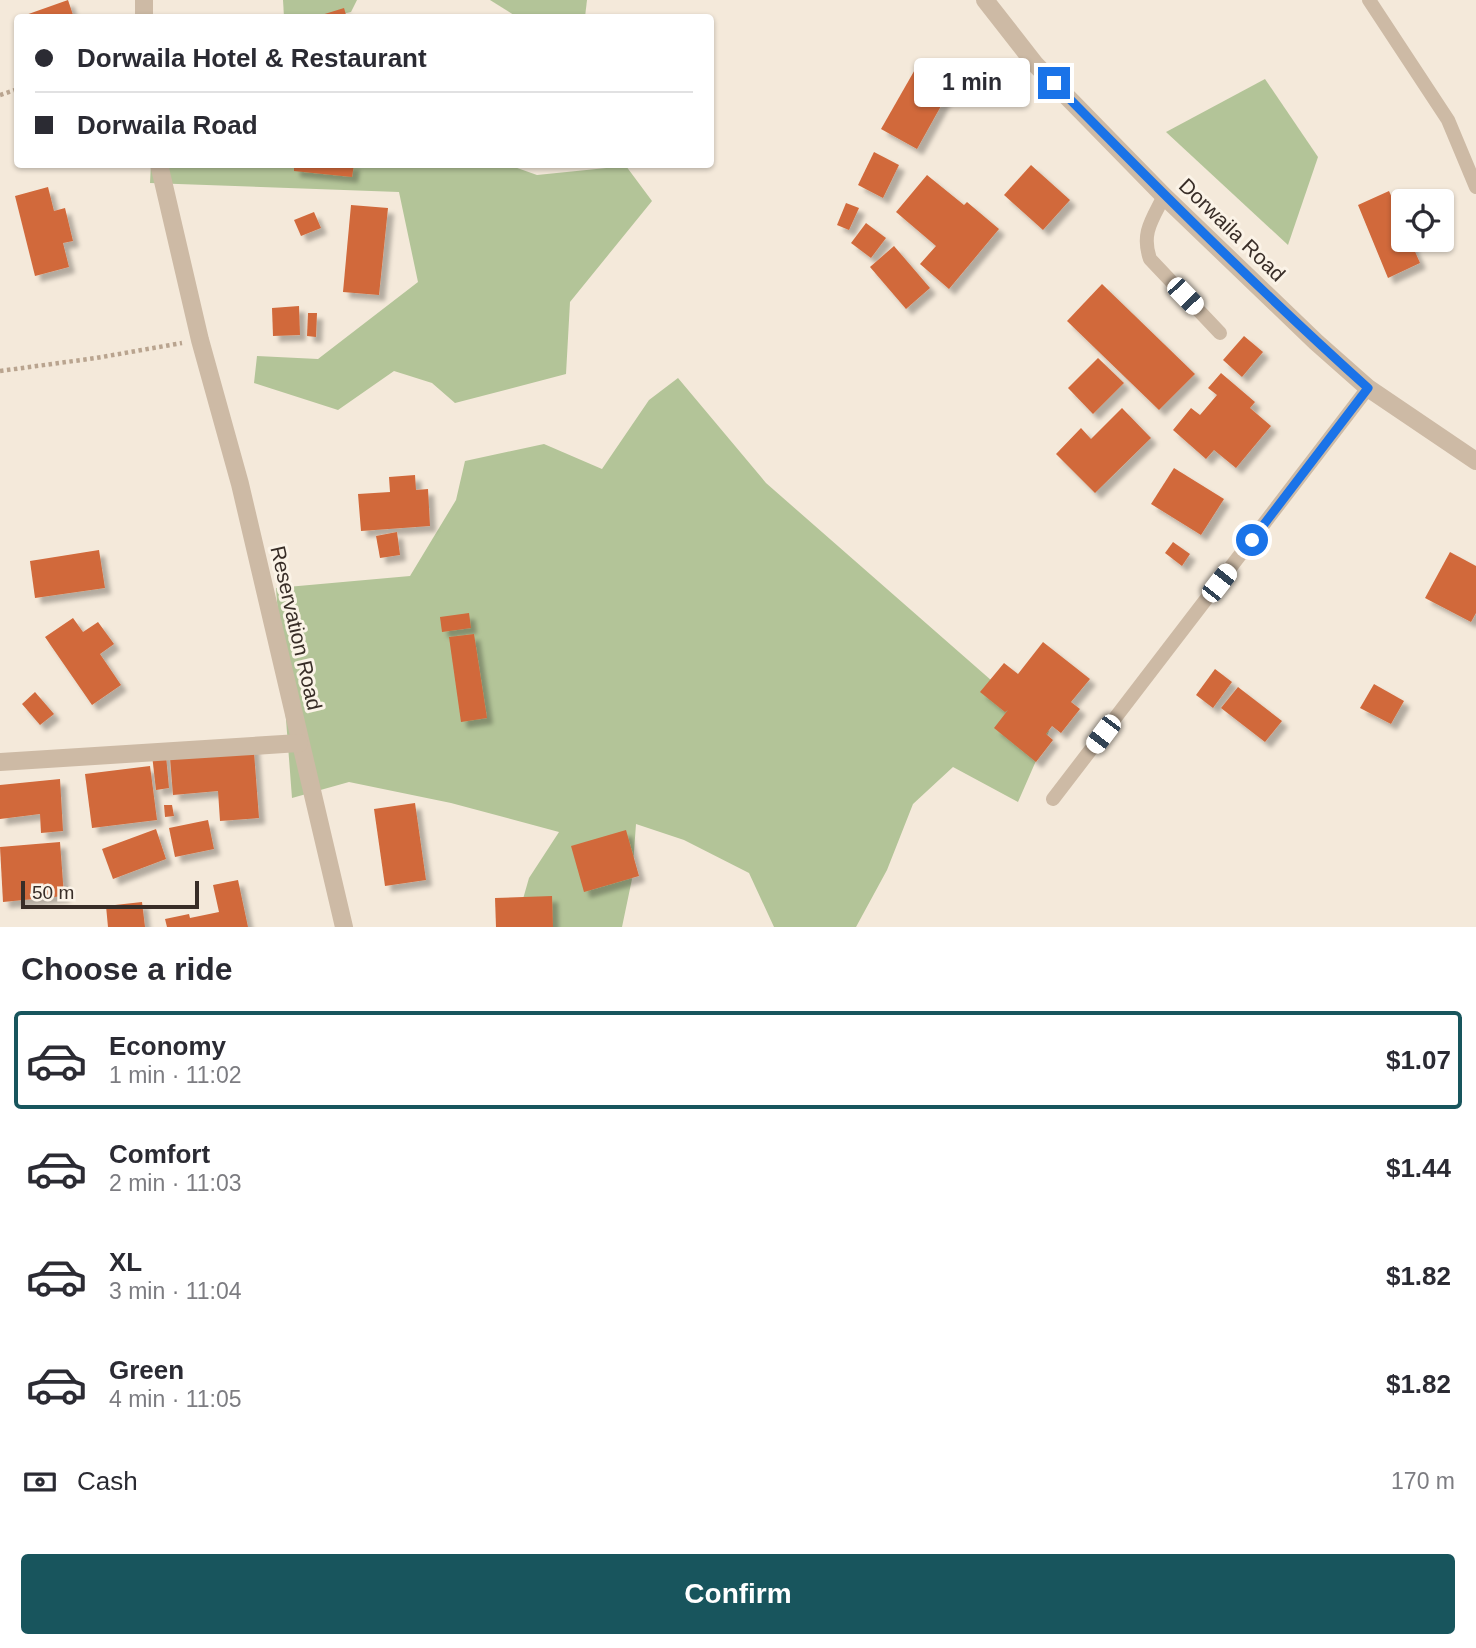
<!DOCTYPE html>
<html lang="en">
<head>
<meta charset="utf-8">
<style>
  :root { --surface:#fff; --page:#f2f2f3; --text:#2b2b33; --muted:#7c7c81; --line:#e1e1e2; --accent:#18555d }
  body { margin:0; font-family:Arial,sans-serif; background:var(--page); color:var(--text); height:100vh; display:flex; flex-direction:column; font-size:26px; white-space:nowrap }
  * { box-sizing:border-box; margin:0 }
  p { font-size:23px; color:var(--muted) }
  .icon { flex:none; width:38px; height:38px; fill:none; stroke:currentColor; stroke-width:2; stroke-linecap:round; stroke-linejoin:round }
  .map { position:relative; height:927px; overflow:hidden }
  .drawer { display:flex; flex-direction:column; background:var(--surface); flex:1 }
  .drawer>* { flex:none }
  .top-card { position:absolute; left:14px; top:14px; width:700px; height:154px; border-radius:7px; box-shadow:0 2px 5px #0004; display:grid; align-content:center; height:154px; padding:0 21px; background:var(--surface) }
  .controls { position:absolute; left:1391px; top:189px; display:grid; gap:14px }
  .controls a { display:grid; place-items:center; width:63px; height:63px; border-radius:7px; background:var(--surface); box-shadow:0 2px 5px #0004; font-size:35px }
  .scale { position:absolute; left:21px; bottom:18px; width:178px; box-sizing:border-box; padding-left:7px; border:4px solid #382d27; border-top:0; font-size:19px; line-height:24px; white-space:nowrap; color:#382d27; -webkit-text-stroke:5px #fbf3e7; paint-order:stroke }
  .end { position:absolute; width:32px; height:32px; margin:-16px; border:9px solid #1a73e8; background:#fff; box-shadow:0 0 0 4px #fff }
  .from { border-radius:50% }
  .bubble { position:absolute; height:49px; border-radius:7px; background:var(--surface); box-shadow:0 2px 5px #0004; font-size:23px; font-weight:700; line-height:49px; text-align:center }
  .car { position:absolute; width:21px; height:42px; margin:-21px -10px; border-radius:9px; box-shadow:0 0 5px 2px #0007; background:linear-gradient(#fff 24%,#345 0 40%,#fff 0 76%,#345 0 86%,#fff 0) }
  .top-card b { display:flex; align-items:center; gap:24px; height:66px; font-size:26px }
  .top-card b+b { border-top:2px solid var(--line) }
  .top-card i { width:18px; height:18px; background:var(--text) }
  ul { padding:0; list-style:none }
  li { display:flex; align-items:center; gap:21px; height:98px; margin:0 14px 10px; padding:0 7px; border:4px solid transparent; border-radius:7px }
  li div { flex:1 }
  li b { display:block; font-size:26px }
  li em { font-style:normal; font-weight:700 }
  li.selected { border-color:var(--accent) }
  li>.icon { width:63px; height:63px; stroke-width:1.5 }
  h2 { padding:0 21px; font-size:32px; line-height:84px }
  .pay { display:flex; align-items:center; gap:18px; height:77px; padding:0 21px; font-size:26px }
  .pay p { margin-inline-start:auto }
  .cta { display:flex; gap:14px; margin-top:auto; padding:14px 21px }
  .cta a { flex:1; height:80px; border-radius:7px; background:var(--accent); color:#fff; font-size:28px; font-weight:700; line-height:80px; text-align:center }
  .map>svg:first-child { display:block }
  .green { fill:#b3c498 }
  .building { fill:#d1693b; filter:url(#shadow) }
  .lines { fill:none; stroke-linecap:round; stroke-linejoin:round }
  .path { stroke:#b9a48f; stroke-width:4.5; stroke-dasharray:3.5 3.5; stroke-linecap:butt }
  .lane { stroke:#cdbaa5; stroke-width:14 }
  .street { stroke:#cdbaa5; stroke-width:18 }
  .route { stroke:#1a73e8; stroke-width:9 }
  .labels { text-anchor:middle; stroke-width:6; stroke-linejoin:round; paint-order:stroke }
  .street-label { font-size:21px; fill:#382d27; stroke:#fbf3e7 }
</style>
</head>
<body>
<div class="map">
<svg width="1476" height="927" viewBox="0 0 1476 927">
  <defs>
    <filter id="shadow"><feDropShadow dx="6" dy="6" stdDeviation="2" flood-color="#0004"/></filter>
  </defs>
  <rect width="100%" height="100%" fill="#f4e9da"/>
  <g class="green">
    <path d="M283 0H357L351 12 324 18 284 17Z"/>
    <path d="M490 0H587L585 17H517Z"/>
    <path d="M1265 79 1318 157 1288 245 1166 132Z"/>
    <path d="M151 164H506L537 175 626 166 652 201 570 302 566 374 455 403 432 383 394 371 338 410 254 383 257 356 318 359 418 282 399 192 150 183Z"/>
    <path d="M678 378 766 483 1049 731 1018 802 953 767 913 804 887 870 856 927H774L749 873 684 840 636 824 632 879 622 927H515L529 878 559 832 451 803 349 782 292 798 276 588 410 576 456 500 465 461 544 444 602 469 649 400Z"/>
  </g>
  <g class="building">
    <path d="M68 0 74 18H20V17Z"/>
    <path d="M344 8 347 18H315V17Z"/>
    <path d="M921 59 956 79 917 149 881 129Z"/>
    <path d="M874 152 899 165 883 198 858 185Z"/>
    <path d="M294 164H354L352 177 294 171Z"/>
    <path d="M1031 165 1070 200 1043 230 1004 195Z"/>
    <path d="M927 175 964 205 967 202 999 229 949 289 920 264 936 246 896 212Z"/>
    <path d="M48 187 54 211 65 208 73 241 63 243 69 267 35 276 15 196Z"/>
    <path d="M1389 191 1404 225V240H1410L1420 263 1388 278 1358 205Z"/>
    <path d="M846 203 859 208 849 230 837 225Z"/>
    <path d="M351 205 388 208 379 295 343 292Z"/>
    <path d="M314 212 321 228 301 236 294 220Z"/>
    <path d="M866 223 886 238 871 258 851 243Z"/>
    <path d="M894 246 930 288 906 309 870 267Z"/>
    <path d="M1102 284 1195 374 1159 410 1067 321Z"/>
    <path d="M299 306 300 335 273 336 272 308Z"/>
    <path d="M308 313H317L316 337 307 336Z"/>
    <path d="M1244 336 1263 352 1242 377 1223 360Z"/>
    <path d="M1098 358 1124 383 1093 414 1068 388Z"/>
    <path d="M1221 373 1255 402 1250 408 1271 426 1236 468 1214 450 1206 459 1173 430 1191 408 1200 415 1217 395 1208 388Z"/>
    <path d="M1122 408 1151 438 1095 493 1056 454 1081 428 1091 439Z"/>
    <path d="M1174 468 1224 499 1201 535 1151 504Z"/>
    <path d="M415 475 416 490 428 489 430 526 361 531 358 494 390 492 389 477Z"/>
    <path d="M397 532 400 555 380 558 376 536Z"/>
    <path d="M1173 542 1190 554 1182 566 1165 553Z"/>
    <path d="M99 550 105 588 35 598 30 561Z"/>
    <path d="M1450 552 1476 566V613L1471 622 1425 598Z"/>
    <path d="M469 613 471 628 442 632 440 617Z"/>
    <path d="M73 618 83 632 98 622 114 644 100 654 121 685 92 705 45 637Z"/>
    <path d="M474 634 487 718 461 722 449 637Z"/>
    <path d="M1043 642 1090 679 1071 702 1080 709 1061 733 1052 726 1046 734 1053 740 1036 762 994 728 1008 710 1005 712 980 692 1004 663 1018 674Z"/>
    <path d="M1215 669 1232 682 1213 708 1196 695Z"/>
    <path d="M1374 684 1404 701 1391 724 1360 708Z"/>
    <path d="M1238 687 1282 721 1265 742 1221 708Z"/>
    <path d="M35 692 54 714 40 725 22 704Z"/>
    <path d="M253 739 259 818 220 821 218 791 173 795 169 745Z"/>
    <path d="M165 745 169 788 156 790 151 746Z"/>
    <path d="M150 766 157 820 92 828 85 774Z"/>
    <path d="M60 779 63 831 41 833 40 814 0 819V785Z"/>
    <path d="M415 803 426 880 385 886 374 809Z"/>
    <path d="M164 805H172L174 816 165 817Z"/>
    <path d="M208 820 214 849 175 857 169 828Z"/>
    <path d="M156 829 166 859 113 879 102 849Z"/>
    <path d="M626 830 639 876 584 892 571 846Z"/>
    <path d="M60 842 64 896 3 902 0 847Z"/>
    <path d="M238 880 248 927H167L165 919 189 914 190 918 219 912 213 885Z"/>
    <path d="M552 896 553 927H496L495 898Z"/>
    <path d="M142 902 145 927H108L106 906Z"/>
  </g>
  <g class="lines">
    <g class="path">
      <path d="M0 95 18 89"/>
      <path d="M0 371 96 358 182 343"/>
    </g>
    <g class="lane">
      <path d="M1369 0 1448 120 1476 187"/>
      <path d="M1164 196C1152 220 1141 233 1150 259L1220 333"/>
      <path d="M1053 799 1368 388"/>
    </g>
    <g class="street">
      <path d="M144 0V18"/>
      <path d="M985 0 1035 64 1164 196 1316 342 1368 388 1476 461"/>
      <path d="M159 164 200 340 240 484 344 927"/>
      <path d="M0 762 299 743"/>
    </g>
  </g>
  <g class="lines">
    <path class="route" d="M1054 83C1156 187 1259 290 1368 388L1252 540"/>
  </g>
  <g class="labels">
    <g class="street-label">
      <text transform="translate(1232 230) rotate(44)" y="7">Dorwaila Road</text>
      <text transform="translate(296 628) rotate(77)" y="7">Reservation Road</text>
    </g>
  </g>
</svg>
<div class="controls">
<a><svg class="icon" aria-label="locate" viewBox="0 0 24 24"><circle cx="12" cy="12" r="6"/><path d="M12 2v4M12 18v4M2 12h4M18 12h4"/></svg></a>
</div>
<div class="scale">50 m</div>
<i class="end from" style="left:1252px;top:540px"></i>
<i class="end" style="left:1054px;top:83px"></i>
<div class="bubble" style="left:914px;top:58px;width:116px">1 min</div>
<i class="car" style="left:1185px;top:296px;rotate:136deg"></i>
<i class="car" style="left:1219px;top:583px;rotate:38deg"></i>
<i class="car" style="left:1103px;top:734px;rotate:217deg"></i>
<div class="top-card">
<b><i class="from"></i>Dorwaila Hotel &amp; Restaurant</b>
<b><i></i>Dorwaila Road</b>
</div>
</div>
<section class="drawer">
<h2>Choose a ride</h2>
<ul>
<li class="selected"><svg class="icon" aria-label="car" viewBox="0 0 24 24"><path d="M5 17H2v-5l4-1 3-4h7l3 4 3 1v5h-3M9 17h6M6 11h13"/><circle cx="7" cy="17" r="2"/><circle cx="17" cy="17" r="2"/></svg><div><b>Economy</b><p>1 min · 11:02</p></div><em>$1.07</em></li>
<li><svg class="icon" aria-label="car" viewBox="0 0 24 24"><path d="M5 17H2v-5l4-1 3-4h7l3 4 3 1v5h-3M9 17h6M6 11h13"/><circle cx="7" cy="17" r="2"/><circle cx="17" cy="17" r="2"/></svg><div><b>Comfort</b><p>2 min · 11:03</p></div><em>$1.44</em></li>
<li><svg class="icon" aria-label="car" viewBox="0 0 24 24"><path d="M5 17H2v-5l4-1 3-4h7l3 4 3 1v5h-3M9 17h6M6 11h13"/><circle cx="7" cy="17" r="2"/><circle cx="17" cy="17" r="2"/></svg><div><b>XL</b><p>3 min · 11:04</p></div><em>$1.82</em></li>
<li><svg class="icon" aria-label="car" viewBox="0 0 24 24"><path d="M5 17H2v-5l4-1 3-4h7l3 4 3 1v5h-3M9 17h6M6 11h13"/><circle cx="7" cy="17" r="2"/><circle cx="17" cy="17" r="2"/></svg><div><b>Green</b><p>4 min · 11:05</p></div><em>$1.82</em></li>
</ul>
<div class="pay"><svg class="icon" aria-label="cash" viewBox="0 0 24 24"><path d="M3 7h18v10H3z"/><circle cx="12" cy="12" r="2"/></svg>Cash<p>170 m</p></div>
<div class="cta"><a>Confirm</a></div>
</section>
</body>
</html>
